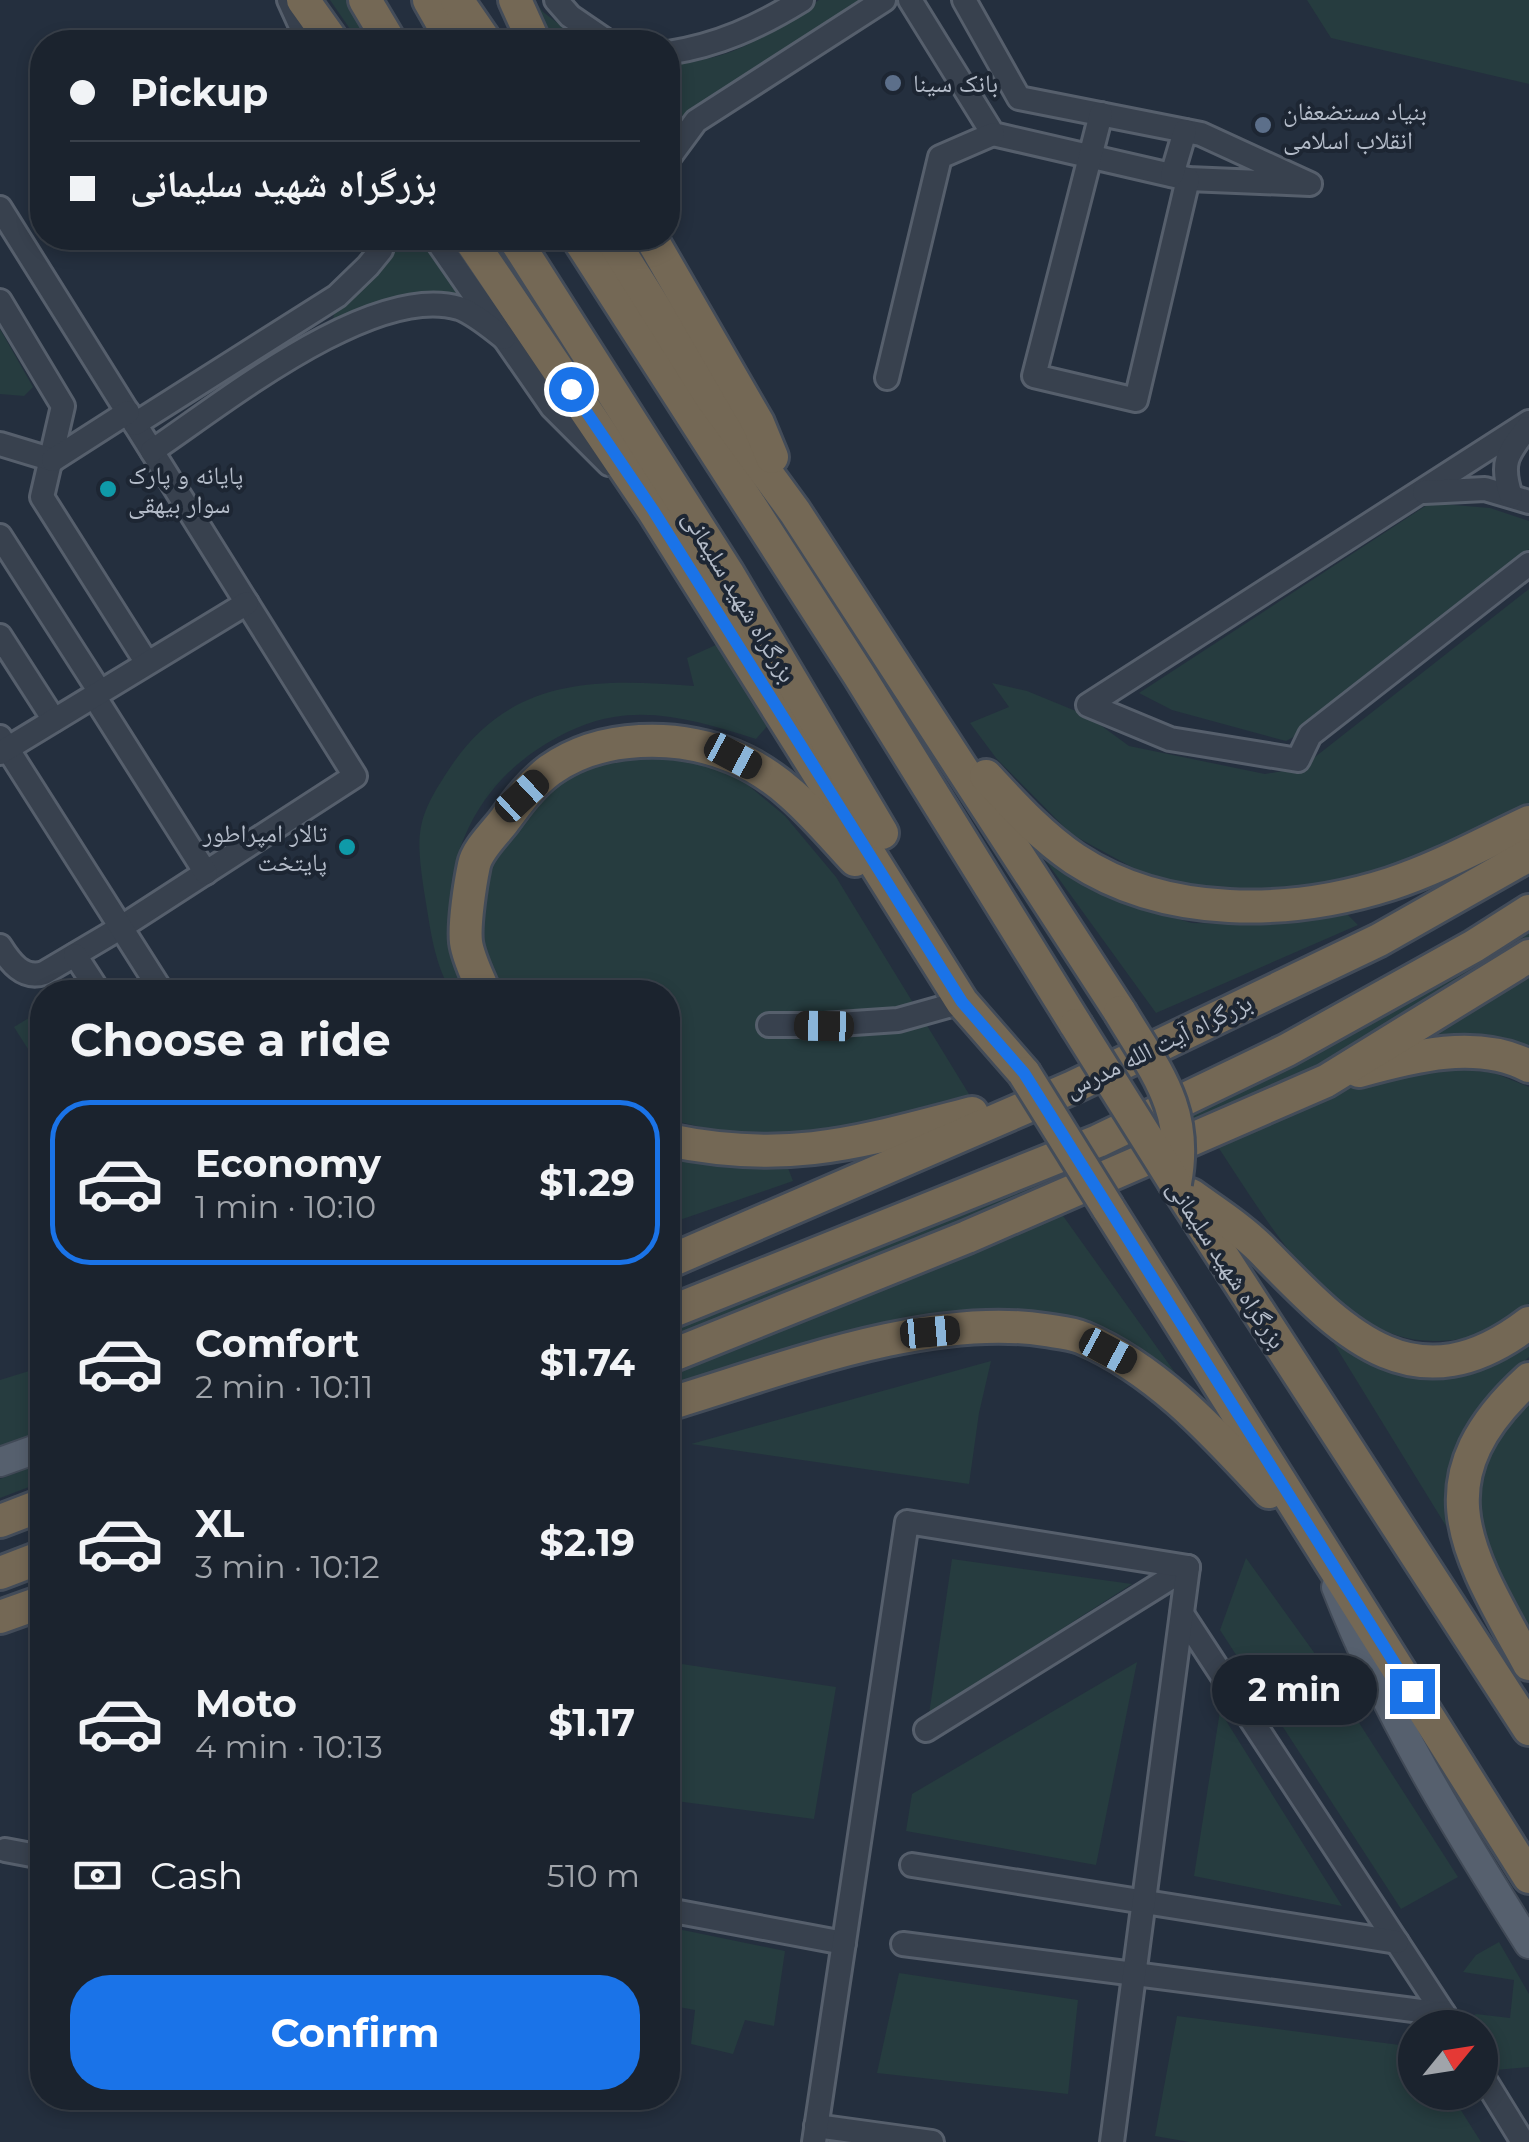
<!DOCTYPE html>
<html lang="en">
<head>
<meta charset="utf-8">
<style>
  :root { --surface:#1b232e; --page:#242b36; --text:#f1f3f6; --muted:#a0a4aa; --line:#39404a; --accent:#1a73e8 }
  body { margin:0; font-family:Montserrat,"Noto Naskh Arabic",sans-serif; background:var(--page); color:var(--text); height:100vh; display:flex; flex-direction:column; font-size:38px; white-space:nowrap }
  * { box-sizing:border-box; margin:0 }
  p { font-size:32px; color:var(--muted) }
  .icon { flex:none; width:55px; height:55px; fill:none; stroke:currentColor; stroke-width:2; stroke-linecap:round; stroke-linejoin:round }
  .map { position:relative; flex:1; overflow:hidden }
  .panel { position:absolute; left:30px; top:980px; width:650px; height:1130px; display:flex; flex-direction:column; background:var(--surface); border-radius:40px; box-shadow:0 5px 15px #0003,0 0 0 2px var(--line) }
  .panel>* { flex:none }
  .guide { position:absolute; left:30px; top:30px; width:650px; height:220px; border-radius:40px; box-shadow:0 5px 15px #0003,0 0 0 2px var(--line); display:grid; align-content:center; height:220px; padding:0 40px; background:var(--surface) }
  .needle { width:65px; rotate:60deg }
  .tools { position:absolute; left:1398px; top:2010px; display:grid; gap:20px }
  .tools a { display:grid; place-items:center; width:100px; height:100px; border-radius:50%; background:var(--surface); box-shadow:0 5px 15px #0003,0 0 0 2px var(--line); font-size:50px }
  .end { position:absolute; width:45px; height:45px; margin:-22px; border:12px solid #1a73e8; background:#fff; box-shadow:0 0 0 5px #fff }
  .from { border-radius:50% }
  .bubble { position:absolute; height:70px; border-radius:35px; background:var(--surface); box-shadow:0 5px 15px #0003,0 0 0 2px var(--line); font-size:32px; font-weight:700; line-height:70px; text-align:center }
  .car { position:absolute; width:30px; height:60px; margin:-30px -15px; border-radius:12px; box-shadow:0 0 8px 2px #0007; background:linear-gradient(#222 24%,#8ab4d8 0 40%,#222 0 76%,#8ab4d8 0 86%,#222 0) }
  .guide b { display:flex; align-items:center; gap:35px; height:95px; font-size:38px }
  .guide b+b { border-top:2px solid var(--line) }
  .guide i { width:25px; height:25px; background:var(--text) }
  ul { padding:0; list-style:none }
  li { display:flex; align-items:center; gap:30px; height:165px; margin:0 20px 15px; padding:0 20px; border:5px solid transparent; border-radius:40px }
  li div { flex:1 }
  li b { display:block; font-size:38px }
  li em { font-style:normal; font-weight:700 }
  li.current { border-color:var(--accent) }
  li>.icon { width:90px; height:90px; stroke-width:1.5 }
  h2 { padding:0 40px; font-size:45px; line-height:120px }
  .pay { display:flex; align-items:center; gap:25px; height:110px; padding:0 40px; font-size:38px }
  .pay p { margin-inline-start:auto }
  .cta { display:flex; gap:20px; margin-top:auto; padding:20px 40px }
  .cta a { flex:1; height:115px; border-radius:40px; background:var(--accent); color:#fff; font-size:40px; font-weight:700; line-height:115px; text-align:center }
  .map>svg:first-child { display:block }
  .green { fill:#263c3f }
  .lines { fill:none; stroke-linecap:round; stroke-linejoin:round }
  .minor-casing { stroke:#565f6c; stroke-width:28 }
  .major-casing { stroke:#414a57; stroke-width:32 }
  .highway-casing { stroke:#434c59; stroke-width:38 }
  .minor { stroke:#38414e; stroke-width:22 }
  .major { stroke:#56606e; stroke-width:28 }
  .highway { stroke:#746855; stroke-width:32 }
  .highway-bridge-casing { stroke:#434c59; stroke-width:38; stroke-linecap:butt }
  .highway-bridge { stroke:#746855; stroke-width:32 }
  .route { stroke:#1a73e8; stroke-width:12 }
  .service-dot { fill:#5c6f8a; stroke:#1d2633; stroke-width:4 }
  .culture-dot { fill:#0f9aa8; stroke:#1d2633; stroke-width:4 }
  .labels { text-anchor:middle; stroke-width:8; stroke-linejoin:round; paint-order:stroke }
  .poi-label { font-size:25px; fill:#b4bcc9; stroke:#1d2633; text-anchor:start }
  .street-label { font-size:25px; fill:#b4bcc9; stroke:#1d2633 }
</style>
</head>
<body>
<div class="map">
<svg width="1529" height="2142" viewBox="0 0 1529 2142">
  <rect width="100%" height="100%" fill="#242f3e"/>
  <g class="green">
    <path d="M330 0H346L369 42H359Z"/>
    <path d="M526 0H534L543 12 583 42H545Z"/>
    <path d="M819 0H861L694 108 668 133V62C731 64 769 33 819 0Z"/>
    <path d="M1307 0H1529V84L1331 38Z"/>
    <path d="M396 238H428L471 303 415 296 333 320 334 313 372 275Z"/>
    <path d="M0 329 33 387 24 396 0 394Z"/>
    <path d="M1430 503 1490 508 1529 521V549L1303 732 1286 741 1172 710 1139 693Z"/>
    <path d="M1529 589V808L1468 843 1308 894 1214 890 1150 877 1071 834 996 758 970 723 1009 707 992 683 1027 691 1088 716 1129 746 1265 774 1301 768Z"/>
    <path d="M718 644 770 723 756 739C710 725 663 709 614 717 588 721 565 732 544 745 458 798 428 900 464 992H451C434 961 431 933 425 897 415 831 415 819 454 762 515 676 599 679 694 686L687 658Z"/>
    <path d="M636 754 689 759 742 780 785 816 836 877 972 1099C906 1116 836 1141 767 1137 733 1135 700 1127 668 1119V992H503C498 981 491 969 487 957 472 898 503 813 557 782 582 768 609 760 636 754Z"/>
    <path d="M1025 832 1118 902 1192 923 1234 924 1345 912 1358 925 1156 1013Z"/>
    <path d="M1529 931V951C1371 1042 1209 1126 1041 1196 918 1247 792 1294 668 1344V1328L1367 1023Z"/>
    <path d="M1529 974V1049L1501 1039 1392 1053Z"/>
    <path d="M42 1010V1071L14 1027Z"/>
    <path d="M1461 1069 1494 1073 1529 1087V1303C1499 1330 1473 1341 1433 1341 1332 1340 1266 1218 1216 1144L1332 1092 1411 1074Z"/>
    <path d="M668 1154 756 1168H788L793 1181 668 1224Z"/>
    <path d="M1061 1213 1191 1395 1143 1357 1076 1318 979 1309 859 1329 668 1389V1366Z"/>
    <path d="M1529 1340V1357C1464 1416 1456 1442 1446 1526L1333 1342C1413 1381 1450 1398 1529 1340Z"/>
    <path d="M991 1361 979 1413 969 1484 691 1444Z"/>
    <path d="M42 1367V1442L0 1457V1380Z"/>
    <path d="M1529 1393V1639L1477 1528 1479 1471 1492 1435Z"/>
    <path d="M42 1463V1482L0 1498V1479Z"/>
    <path d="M1246 1558 1313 1651 1458 1877 1401 1909 1220 1630Z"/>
    <path d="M952 1559 1132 1584 929 1714Z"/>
    <path d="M668 1662 836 1687 814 1819 668 1800Z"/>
    <path d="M1137 1662 1096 1865 906 1831 912 1794Z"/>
    <path d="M1220 1711 1342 1906 1194 1876Z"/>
    <path d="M668 1927 785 1951 774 2026 745 2020 733 2054 691 2044 695 2010 668 2005Z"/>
    <path d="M1499 1942 1529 1994V2067L1496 2070 1480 2041V2028L1472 2027 1468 2019 1476 2014 1510 2018 1514 1980 1463 1972 1476 1955Z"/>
    <path d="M899 1973 1078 2000 1068 2094 877 2073Z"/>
    <path d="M1177 2016 1415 2047V2092L1450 2093 1481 2142H1189L1155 2136Z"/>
  </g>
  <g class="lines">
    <g class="minor-casing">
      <g id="minor">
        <path d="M289 0 308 42"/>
        <path d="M556 0 570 16 608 42"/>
        <path d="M910 0 993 134 1188 179 1310 184 1201 134 1019 98 964 0"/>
        <path d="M668 53C719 45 758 27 802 0"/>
        <path d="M1101 114 1034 376 1136 400 1188 179"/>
        <path d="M668 159 696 121 884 0"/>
        <path d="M1172 175 1185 131"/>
        <path d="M0 208 355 776 120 928 44 973C23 980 10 962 0 946"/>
        <path d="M435 238 552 407 609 464"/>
        <path d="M0 301 63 406 42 497 147 663"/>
        <path d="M887 378 940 157 993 134"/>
        <path d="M1529 422 1088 705 1170 739 1298 760 1310 735 1529 564"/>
        <path d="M135 424 337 296 368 266 381 250 385 238"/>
        <path d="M0 444 53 460"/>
        <path d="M152 451C222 404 373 282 459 308 475 314 491 328 504 338"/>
        <path d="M53 460 128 412"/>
        <path d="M1424 492 1485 489 1529 502"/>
        <path d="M1511 496C1500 463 1507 454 1527 428"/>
        <path d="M0 536 100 692"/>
        <path d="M0 636 54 720"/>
        <path d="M94 696 206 873"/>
        <path d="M0 737 162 992"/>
        <path d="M0 753 247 603"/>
        <path d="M75 955 99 992"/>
        <path d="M769 1025H824L898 1020 962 1002"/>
        <path d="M1182 1614 1444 2014"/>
        <path d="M926 1730 1188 1567"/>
        <path d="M5 1850 42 1857"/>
        <path d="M912 1865 1397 1942"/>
        <path d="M668 1910 844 1943"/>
        <path d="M903 1944 1444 2014 1452 2028"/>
        <path d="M1480 2072 1523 2142"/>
        <path d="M816 2126 932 2142"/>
        <path d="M814 2142 907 1522 1188 1567 1112 2142"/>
      </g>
    </g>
    <g class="major-casing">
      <g id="major">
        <path d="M0 1462 42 1447"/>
        <path d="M1336 1587C1386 1715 1456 1828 1529 1944"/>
      </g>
    </g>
    <g class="highway-casing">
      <g id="highway">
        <path d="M303 0 333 42"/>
        <path d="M365 0 390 42"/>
        <path d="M429 0 453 42"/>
        <path d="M457 0 486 42"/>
        <path d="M515 0 534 42"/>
        <path d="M469 238 653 510 962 1002 1024 1073"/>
        <path d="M514 238 727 572 882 833"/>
        <path d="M578 238 859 675 1076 1025"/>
        <path d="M611 238 711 397 795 512 1120 1012"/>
        <path d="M651 238 758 423 772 457"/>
        <path d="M986 776C1014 806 1041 836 1075 859 1166 919 1290 916 1390 884 1439 868 1484 843 1529 822"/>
        <path d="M484 992C478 977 468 958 466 942 464 924 470 884 474 865 477 850 494 834 504 821 517 803 531 784 550 770 601 734 677 733 734 757 785 778 818 820 855 860"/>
        <path d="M1359 1071C1413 1056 1477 1039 1529 1066"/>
        <path d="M668 1140C787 1165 857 1143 972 1113"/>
        <path d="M1175 1183 1529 1729"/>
        <path d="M1191 1195C1216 1213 1243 1230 1264 1252 1344 1334 1415 1410 1529 1323"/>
        <path d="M1108 1208 1529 1877"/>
        <path d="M668 1262 1073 1087 1379 940 1529 855"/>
        <path d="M668 1313 1098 1141 1287 1050 1474 946 1529 911"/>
        <path d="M668 1357 967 1237 1326 1081 1529 956"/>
        <path d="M1529 1379C1417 1481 1468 1553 1529 1664"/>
        <path d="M668 1404C781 1370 928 1312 1045 1330 1057 1332 1072 1333 1083 1338 1158 1370 1214 1433 1269 1492"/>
        <path d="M0 1521 42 1505"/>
        <path d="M0 1573 42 1557"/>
        <path d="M0 1617 42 1602"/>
      </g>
    </g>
    <use href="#minor" class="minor"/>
    <use href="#major" class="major"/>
    <use href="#highway" class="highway"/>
    <g class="highway-bridge-casing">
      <g id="highway-bridge">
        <path d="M1120 1012C1156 1072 1189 1110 1175 1183"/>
        <path d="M1076 1025 1175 1183"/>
        <path d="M1024 1073 1108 1208"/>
      </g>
    </g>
    <use href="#highway-bridge" class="highway-bridge"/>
  </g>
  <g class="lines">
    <path class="route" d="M571 389 653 510 962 1002 1024 1073 1412 1691"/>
  </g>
  <g class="service-dot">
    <circle cx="893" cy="83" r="10"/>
    <circle cx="1263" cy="125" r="10"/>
  </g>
  <g class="culture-dot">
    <circle cx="108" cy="489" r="10"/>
    <circle cx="347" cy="847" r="10"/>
  </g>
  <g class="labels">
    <g class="poi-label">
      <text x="913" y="92">بانک سینا</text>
      <text x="1283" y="120">بنیاد مستضعفان<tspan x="1283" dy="29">انقلاب اسلامی</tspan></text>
      <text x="128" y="484">پایانه و پارک<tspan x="128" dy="29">سوار بیهقی</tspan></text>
      <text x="327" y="842" text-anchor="end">تالار امپراطور<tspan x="327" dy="29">پایتخت</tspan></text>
    </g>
    <g class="street-label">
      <text transform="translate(740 596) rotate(59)" y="9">بزرگراه شهید سلیمانی</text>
      <text transform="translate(1158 1045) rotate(-26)" y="9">بزرگراه آیت الله مدرس</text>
      <text transform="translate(1227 1264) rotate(57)" y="9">بزرگراه شهید سلیمانی</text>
    </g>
  </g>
</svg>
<div class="tools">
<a><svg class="needle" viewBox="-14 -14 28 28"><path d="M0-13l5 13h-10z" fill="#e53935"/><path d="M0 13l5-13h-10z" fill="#a0a4aa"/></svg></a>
</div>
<i class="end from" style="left:571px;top:389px"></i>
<i class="end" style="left:1412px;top:1691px"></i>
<div class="bubble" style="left:1212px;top:1655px;width:165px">2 min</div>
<i class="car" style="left:733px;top:756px;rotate:118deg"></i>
<i class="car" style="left:522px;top:796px;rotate:47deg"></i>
<i class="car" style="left:824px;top:1026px;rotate:271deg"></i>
<i class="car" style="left:930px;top:1332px;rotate:85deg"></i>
<i class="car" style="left:1108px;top:1351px;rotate:118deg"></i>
<div class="guide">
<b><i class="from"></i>Pickup</b>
<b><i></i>بزرگراه شهید سلیمانی</b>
</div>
<section class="panel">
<h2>Choose a ride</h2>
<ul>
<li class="current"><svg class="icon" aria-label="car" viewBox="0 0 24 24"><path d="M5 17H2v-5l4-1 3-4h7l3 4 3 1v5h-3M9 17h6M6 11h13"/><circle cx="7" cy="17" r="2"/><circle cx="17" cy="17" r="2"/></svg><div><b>Economy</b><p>1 min · 10:10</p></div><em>$1.29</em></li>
<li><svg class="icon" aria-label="car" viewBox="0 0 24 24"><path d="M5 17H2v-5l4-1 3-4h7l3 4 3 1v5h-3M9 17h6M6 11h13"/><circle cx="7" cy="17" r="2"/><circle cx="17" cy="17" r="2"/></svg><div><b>Comfort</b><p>2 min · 10:11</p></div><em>$1.74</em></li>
<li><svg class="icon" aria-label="car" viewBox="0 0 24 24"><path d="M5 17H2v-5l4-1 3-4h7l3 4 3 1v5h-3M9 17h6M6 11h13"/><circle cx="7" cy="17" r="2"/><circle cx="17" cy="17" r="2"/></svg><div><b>XL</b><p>3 min · 10:12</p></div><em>$2.19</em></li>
<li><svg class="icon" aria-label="car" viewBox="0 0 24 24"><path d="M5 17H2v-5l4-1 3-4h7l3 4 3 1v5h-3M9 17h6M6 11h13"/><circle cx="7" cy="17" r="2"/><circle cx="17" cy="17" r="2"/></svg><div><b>Moto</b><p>4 min · 10:13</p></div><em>$1.17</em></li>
</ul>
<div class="pay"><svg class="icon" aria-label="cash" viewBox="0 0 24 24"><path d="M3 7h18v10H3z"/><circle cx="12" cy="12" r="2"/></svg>Cash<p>510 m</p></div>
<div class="cta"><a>Confirm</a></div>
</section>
</div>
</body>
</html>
